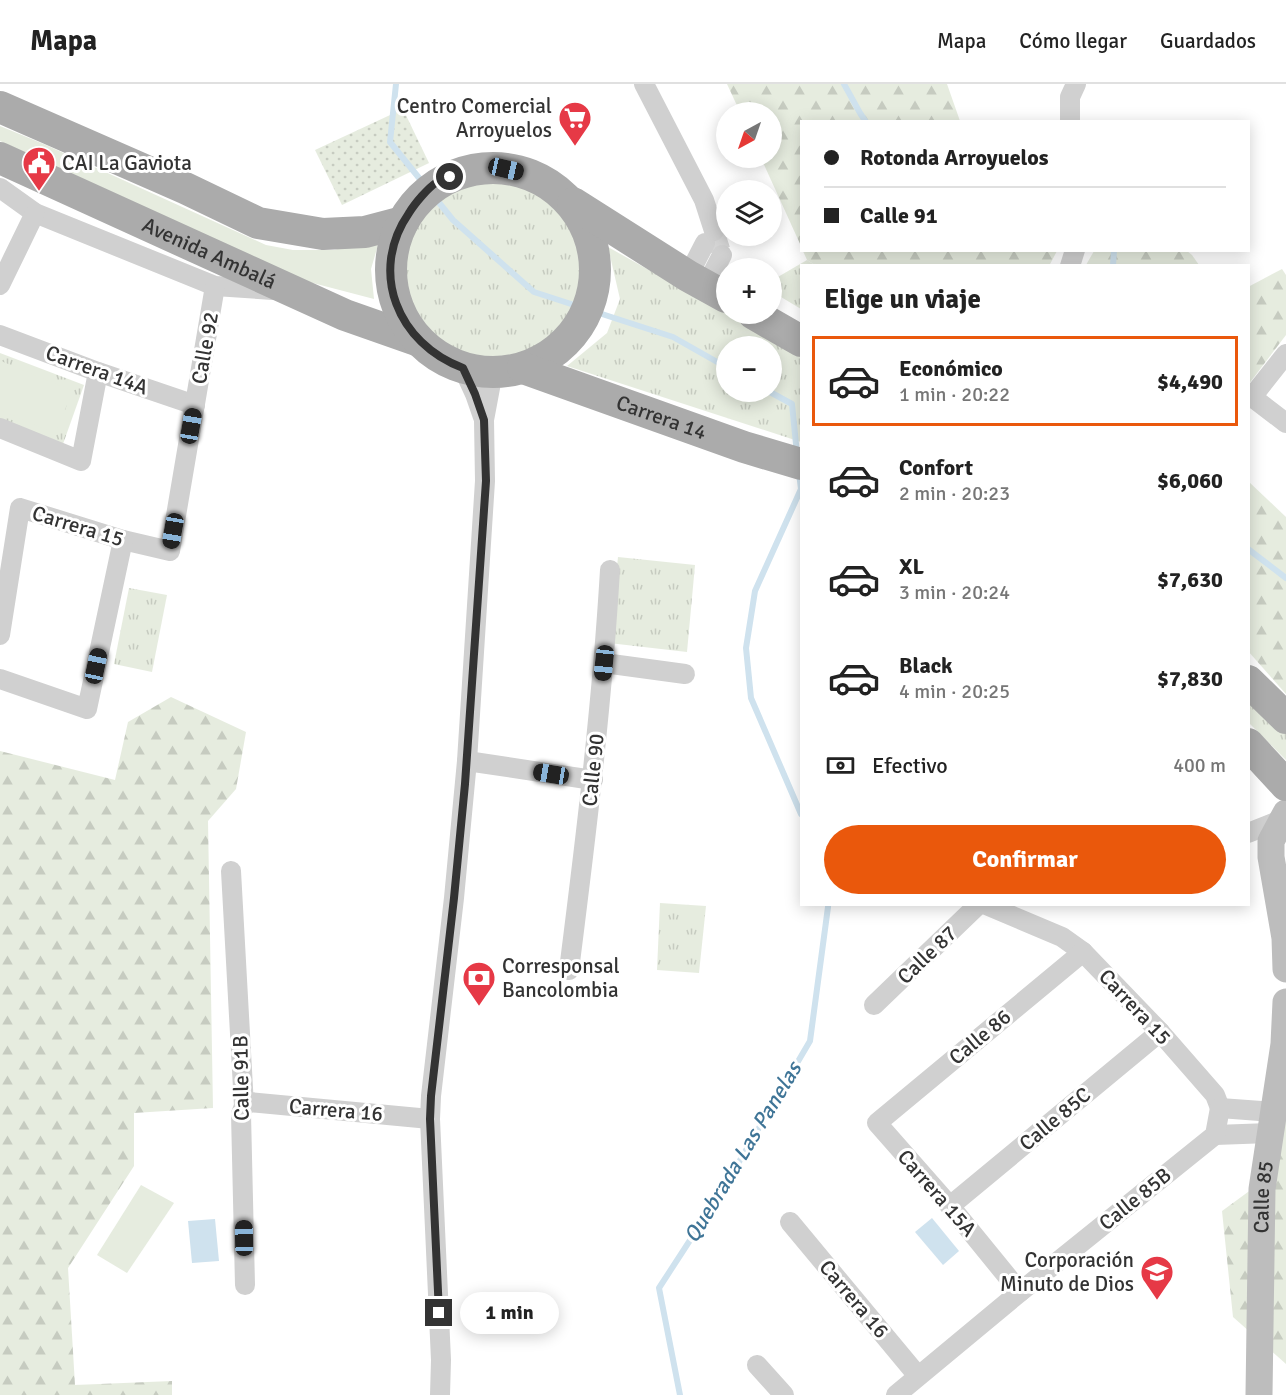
<!DOCTYPE html>
<html lang="es">
<head>
<meta charset="utf-8">
<style>
  :root { --surface:#fff; --page:#f6f6f6; --text:#222; --muted:#767676; --line:#e0e0e0; --accent:#ea580c }
  body { margin:0; font-family:Signika,sans-serif; background:var(--page); color:var(--text); height:100vh; display:flex; flex-direction:column; font-size:22px; white-space:nowrap }
  * { box-sizing:border-box; margin:0 }
  p { font-size:20px; color:var(--muted) }
  .icon { flex:none; width:33px; height:33px; fill:none; stroke:currentColor; stroke-width:2; stroke-linecap:round; stroke-linejoin:round }
  .map { position:relative; flex:1; overflow:hidden }
  .panel { position:absolute; left:800px; top:180px; width:450px; height:642px; display:flex; flex-direction:column; background:var(--surface); border-radius:0px; box-shadow:0 3px 15px #0003 }
  .panel>* { flex:none }
  .guide { position:absolute; left:800px; top:36px; width:450px; height:132px; border-radius:0px; box-shadow:0 3px 15px #0003; display:grid; align-content:center; height:132px; padding:0 24px; background:var(--surface) }
  .needle { width:39px; rotate:220deg }
  .controls { position:absolute; left:716px; top:18px; display:grid; gap:12px }
  .controls a { display:grid; place-items:center; width:66px; height:66px; border-radius:50%; background:var(--surface); box-shadow:0 3px 15px #0003; font-size:30px }
  .end { position:absolute; width:27px; height:27px; margin:-14px; border:8px solid #333; background:#fff; box-shadow:0 0 0 3px #fff }
  .from { border-radius:50% }
  .bubble { position:absolute; height:42px; border-radius:21px; background:var(--surface); box-shadow:0 3px 15px #0003; font-size:20px; font-weight:700; line-height:42px; text-align:center }
  .car { position:absolute; width:18px; height:36px; margin:-18px -9px; border-radius:8px; box-shadow:0 0 4px 2px #0007; background:linear-gradient(#222 24%,#8ab4d8 0 40%,#222 0 76%,#8ab4d8 0 86%,#222 0) }
  .guide b { display:flex; align-items:center; gap:21px; height:57px; font-size:22px }
  .guide b+b { border-top:2px solid var(--line) }
  .guide i { width:15px; height:15px; background:var(--text) }
  ul { padding:0; list-style:none }
  li { display:flex; align-items:center; gap:18px; height:90px; margin:0 12px 9px; padding:0 12px; border:3px solid transparent; border-radius:0px }
  li div { flex:1 }
  li b { display:block; font-size:22px }
  li em { font-style:normal; font-weight:700 }
  li.on { border-color:var(--accent) }
  li>.icon { width:54px; height:54px; stroke-width:1.5 }
  h2 { padding:0 24px; font-size:27px; line-height:72px }
  .pay { display:flex; align-items:center; gap:15px; height:66px; padding:0 24px; font-size:22px }
  .pay p { margin-inline-start:auto }
  .cta { display:flex; gap:12px; margin-top:auto; padding:12px 24px }
  .cta a { flex:1; height:69px; border-radius:36px; background:var(--accent); color:#fff; font-size:24px; font-weight:700; line-height:69px; text-align:center }
  header { display:flex; align-items:center; gap:36px; box-sizing:border-box; height:84px; padding:0 30px; background:var(--surface); border-bottom:2px solid var(--line) }
  header strong { font-size:28px }
  nav { display:flex; gap:33px; margin-inline-start:auto; font-size:21px }
  .map>svg:first-child { display:block }
  .grass { fill:url(#grass-dots) }
  .forest { fill:url(#forest-firs) }
  .park { fill:url(#park-tufts); fill-rule:evenodd }
  .garden { fill:#e6ecdf }
  .water { fill:#cfe2ee }
  .lines { fill:none; stroke-linecap:round; stroke-linejoin:round }
  .stream { stroke:#cfe2ee; stroke-width:6 }
  .street-tunnel { stroke:#d6d6d6; stroke-width:20; stroke-dasharray:20 10; stroke-linecap:butt }
  .street { stroke:#d0d0d0; stroke-width:20 }
  .secondary { stroke:#bdbdbd; stroke-width:27 }
  .primary { stroke:#ababab; stroke-width:32 }
  .route { stroke:#333; stroke-width:8 }
  .labels { text-anchor:middle; stroke-width:6; stroke-linejoin:round; paint-order:stroke }
  .poi-label { font-size:21px; fill:#333; stroke:#fff; text-anchor:end }
  .street-label { font-size:21px; fill:#333; stroke:#fff }
  .water-label { font-size:22px; font-style:italic; fill:#3f7597; stroke:#fff }
</style>
</head>
<body>
<header>
<strong>Mapa</strong>
<nav><a>Mapa</a><a>Cómo llegar</a><a>Guardados</a></nav>
</header>
<div class="map">
<svg width="1286" height="1311" viewBox="0 0 1286 1311">
  <defs>
    <pattern id="grass-dots" width="8" height="8" patternUnits="userSpaceOnUse" patternTransform="scale(1.5)"><rect width="8" height="8" fill="#e6ecdf"/><path d="M2 2h.1M6 6h.1" fill="none" stroke="#c6cbc0" stroke-width="1.8" stroke-linecap="round"/></pattern>
    <pattern id="forest-firs" width="22" height="20" patternUnits="userSpaceOnUse" patternTransform="scale(1.5)"><rect width="22" height="20" fill="#e6ecdf"/><path d="M5 1l3.5 6h-7zM16 11l3.5 6h-7z" fill="#c6cbc0"/></pattern>
    <pattern id="park-tufts" width="24" height="20" patternUnits="userSpaceOnUse" patternTransform="scale(1.5)"><rect width="24" height="20" fill="#e6ecdf"/><path d="M3 7l-1-3M5 7V3M7 7l1-3M15 17l-1-3M17 17v-4M19 17l1-3" fill="none" stroke="#c6cbc0"/></pattern>
  </defs>
  <rect width="100%" height="100%" fill="#fff"/>
  <path class="grass" d="M403 25 429 79 342 121 315 66Z"/>
  <g class="forest">
    <path d="M727 0H947L960 37 801 38V162L761 74H771V28H740Z"/>
    <path d="M803 167H1057L1049 182 815 181 807 176Z"/>
    <path d="M1094 167H1187L1192 171 1199 181H1086Z"/>
    <path d="M1282 185 1286 191V251L1248 301V203Z"/>
    <path d="M1248 397 1286 433V610L1248 567Z"/>
    <path d="M171 613 246 648 236 705 208 737 213 1024 134 1029V1082L68 1184 75 1301 172 1297V1311H0V667L115 696 128 638Z"/>
    <path d="M1286 1031V1280L1233 1233 1222 1127 1263 1097Z"/>
  </g>
  <g class="park">
    <circle cx="494" cy="186" r="90"/>
    <path d="M608 163 772 255 801 273V358L567 282 607 249 620 215ZM726 262H771V308H726Z"/>
    <path d="M807 176 815 181 801 182V225L771 207V197Z"/>
    <path d="M0 269 84 301 63 360 0 337Z"/>
    <path d="M618 473 695 481 687 568 609 559Z"/>
    <path d="M129 504 167 511 152 588 114 580Z"/>
    <path d="M1248 612 1286 648V676L1248 638Z"/>
    <path d="M660 819 706 822 699 889 657 886Z"/>
  </g>
  <g class="garden">
    <path d="M0 42 46 61 266 161 293 166H334L380 154 371 185 374 215 309 198 0 57Z"/>
    <path d="M1 277 73 307 55 349 0 326V280Z"/>
    <path d="M141 1101 174 1119 127 1189 97 1171Z"/>
  </g>
  <g class="water">
    <path d="M932 1134 959 1167 943 1181 915 1148Z"/>
    <path d="M215 1135 219 1177 192 1179 188 1137Z"/>
  </g>
  <g class="lines">
    <g class="stream">
      <path d="M396 0 390 58 453 136 534 208 673 253 726 283"/>
      <path d="M844 0 860 29 866 38"/>
      <path d="M1113 182 1114 166"/>
      <path d="M770 308 792 320 797 370"/>
      <path d="M799 389 801 405 755 507 746 564 751 614 801 730"/>
      <path d="M1248 465 1286 494"/>
      <path d="M680 1311 659 1204 722 1107 810 957 828 823V820"/>
    </g>
    <path class="street-tunnel" d="M714 147 722 171"/>
    <g class="street">
      <path d="M644 0 704 116 714 147"/>
      <path d="M1070 38V13L1076 0"/>
      <path d="M0 104 35 129 215 202 273 206"/>
      <path d="M1070 182 1075 166"/>
      <path d="M688 192 705 159"/>
      <path d="M0 201 35 129"/>
      <path d="M706 202 722 171"/>
      <path d="M0 251 98 288 195 321"/>
      <path d="M1286 270 1252 313 1286 339"/>
      <path d="M463 284 475 310 483 333"/>
      <path d="M0 344 81 377 98 288"/>
      <path d="M0 551 20 424 123 456 170 467 215 202"/>
      <path d="M604 579 685 590"/>
      <path d="M0 595 87 625 123 456"/>
      <path d="M467 677 593 696"/>
      <path d="M1248 749 1281 736"/>
      <path d="M231 787 244 1022 241 1030 245 1201"/>
      <path d="M984 820 1062 853 1083 868 1160 948 1215 1011 1220 1024"/>
      <path d="M569 886C586 752 602 621 610 486"/>
      <path d="M874 921 979 820"/>
      <path d="M244 1022 249 1018 430 1035"/>
      <path d="M1220 1024 1274 1028"/>
      <path d="M1215 1051 1270 1049"/>
      <path d="M950 1122 1160 948"/>
      <path d="M790 1138 918 1292"/>
      <path d="M1020 1208 950 1122 877 1039 1083 868"/>
      <path d="M757 1281 784 1311"/>
      <path d="M440 1311 441 1276 430 1035 431 1012 454 814 467 677 485 397 484 336 493 288"/>
      <path d="M896 1311 1020 1208 1215 1051 1220 1024"/>
    </g>
    <g class="secondary">
      <path d="M1286 729 1271 757V773L1285 854 1286 885"/>
      <path id="s1" d="M1259 1311 1262 1105 1284 960 1286 918"/>
    </g>
    <g class="primary">
      <path d="M0 23 185 104 258 139 323 150 365 148 403 138"/>
      <path id="s2" d="M0 74 345 231 419 257"/>
      <circle cx="493" cy="186" r="102"/>
      <path d="M573 119 688 192 726 213"/>
      <path d="M754 230 801 257"/>
      <path id="s3" d="M523 284 744 363 801 380"/>
      <path d="M1248 597 1286 634"/>
      <path d="M1248 660 1286 701"/>
    </g>
  </g>
  <g class="lines">
    <path class="route" d="M439 1229 430 1035 431 1012 454 814 465 700 486 397 484 336 475 310 463 284C398 260 368 188 409 129 415 119 428 104 437 98 441 96 446 95 450 93"/>
  </g>
  <defs>
    <g id="supermarket-pin" transform="scale(1.725)"><path d="M0 17L-7.5 6A9.5 9.5 0 1 1 7.5 6Z" fill="#e63946" stroke="#fff"/><path d="M-6-5.5h2.5l.6 2H6L4.5 2H-2.5L-4.4-4H-6ZM-1.5 3.2a1.3 1.3 0 1 0 .1 0ZM3 3.2a1.3 1.3 0 1 0 .1 0Z" fill="#fff"/></g>
    <g id="civic-pin" transform="scale(1.725)"><path d="M0 17L-7.5 6A9.5 9.5 0 1 1 7.5 6Z" fill="#e63946" stroke="#fff"/><path d="M-.6-6.5H3V-4.5H.6V-3L4-1V1h2V6H-6V1h2V-1L-.6-3ZM-1.2 2.5V6h2.4V2.5Z" fill="#fff"/></g>
    <g id="bank-pin" transform="scale(1.725)"><path d="M0 17L-7.5 6A9.5 9.5 0 1 1 7.5 6Z" fill="#e63946" stroke="#fff"/><path d="M-6-4H6V4H-6ZM0-2.3a2.3 2.3 0 1 0 0 4.6a2.3 2.3 0 1 0 0-4.6Z" fill="#fff"/></g>
    <g id="university-pin" transform="scale(1.725)"><path d="M0 17L-7.5 6A9.5 9.5 0 1 1 7.5 6Z" fill="#e63946" stroke="#fff"/><path d="M0-5L7-2L0 1L-7-2ZM-4 1L0 2.5L4 1V4Q0 6-4 4Z" fill="#fff"/></g>
  </defs>
  <g fill-rule="evenodd">
    <use href="#supermarket-pin" x="575" y="34"/>
    <use href="#civic-pin" x="39" y="79"/>
    <use href="#bank-pin" x="479" y="894"/>
    <use href="#university-pin" x="1157" y="1188"/>
  </g>
  <g class="labels">
    <g class="poi-label">
      <text x="552" y="29">Centro Comercial<tspan x="552" dy="24">Arroyuelos</tspan></text>
      <text x="62" y="86" text-anchor="start">CAI La Gaviota</text>
      <text x="502" y="889" text-anchor="start">Corresponsal<tspan x="502" dy="24">Bancolombia</tspan></text>
      <text x="1134" y="1183">Corporación<tspan x="1134" dy="24">Minuto de Dios</tspan></text>
    </g>
    <g class="street-label">
      <text dy="7" stroke="none"><textPath href="#s2" startOffset="230">Avenida Ambalá</textPath></text>
      <text transform="translate(205 264) rotate(-80)" y="7">Calle 92</text>
      <text transform="translate(97 286) rotate(20)" y="7">Carrera 14A</text>
      <text dy="7" stroke="none"><textPath href="#s3" startOffset="147">Carrera 14</textPath></text>
      <text transform="translate(78 442) rotate(17)" y="7">Carrera 15</text>
      <text transform="translate(593 686) rotate(-84)" y="7">Calle 90</text>
      <text transform="translate(927 871) rotate(-44)" y="7">Calle 87</text>
      <text transform="translate(1135 923) rotate(47)" y="7">Carrera 15</text>
      <text transform="translate(980 953) rotate(-40)" y="7">Calle 86</text>
      <text transform="translate(241 994) rotate(-91)" y="7">Calle 91B</text>
      <text transform="translate(336 1026) rotate(5)" y="7">Carrera 16</text>
      <text transform="translate(1055 1035) rotate(-40)" y="7">Calle 85C</text>
      <text transform="translate(937 1109) rotate(49)" y="7">Carrera 15A</text>
      <text dy="7" stroke="none"><textPath href="#s1" startOffset="198">Calle 85</textPath></text>
      <text transform="translate(1135 1115) rotate(-39)" y="7">Calle 85B</text>
      <text transform="translate(854 1215) rotate(50)" y="7">Carrera 16</text>
    </g>
    <g class="water-label">
      <text transform="translate(742 1068) rotate(-59)" y="8">Quebrada Las Panelas</text>
    </g>
  </g>
</svg>
<div class="controls">
<a><svg class="needle" viewBox="-14 -14 28 28"><path d="M0-13l5 13h-10z" fill="#e53935"/><path d="M0 13l5-13h-10z" fill="#767676"/></svg></a>
<a><svg class="icon" aria-label="layers" viewBox="0 0 24 24"><path d="M12 4l9 5-9 5-9-5zM3 14l9 5 9-5"/></svg></a>
<a>+</a>
<a>−</a>
</div>
<i class="end from" style="left:450px;top:93px"></i>
<i class="end" style="left:439px;top:1229px"></i>
<div class="bubble" style="left:460px;top:1208px;width:99px">1 min</div>
<i class="car" style="left:506px;top:85px;rotate:103deg"></i>
<i class="car" style="left:191px;top:342px;rotate:10deg"></i>
<i class="car" style="left:173px;top:447px;rotate:190deg"></i>
<i class="car" style="left:604px;top:579px;rotate:186deg"></i>
<i class="car" style="left:96px;top:582px;rotate:12deg"></i>
<i class="car" style="left:551px;top:690px;rotate:279deg"></i>
<i class="car" style="left:244px;top:1154px;rotate:359deg"></i>
<div class="guide">
<b><i class="from"></i>Rotonda Arroyuelos</b>
<b><i></i>Calle 91</b>
</div>
<section class="panel">
<h2>Elige un viaje</h2>
<ul>
<li class="on"><svg class="icon" aria-label="car" viewBox="0 0 24 24"><path d="M5 17H2v-5l4-1 3-4h7l3 4 3 1v5h-3M9 17h6M6 11h13"/><circle cx="7" cy="17" r="2"/><circle cx="17" cy="17" r="2"/></svg><div><b>Económico</b><p>1 min · 20:22</p></div><em>$4,490</em></li>
<li><svg class="icon" aria-label="car" viewBox="0 0 24 24"><path d="M5 17H2v-5l4-1 3-4h7l3 4 3 1v5h-3M9 17h6M6 11h13"/><circle cx="7" cy="17" r="2"/><circle cx="17" cy="17" r="2"/></svg><div><b>Confort</b><p>2 min · 20:23</p></div><em>$6,060</em></li>
<li><svg class="icon" aria-label="car" viewBox="0 0 24 24"><path d="M5 17H2v-5l4-1 3-4h7l3 4 3 1v5h-3M9 17h6M6 11h13"/><circle cx="7" cy="17" r="2"/><circle cx="17" cy="17" r="2"/></svg><div><b>XL</b><p>3 min · 20:24</p></div><em>$7,630</em></li>
<li><svg class="icon" aria-label="car" viewBox="0 0 24 24"><path d="M5 17H2v-5l4-1 3-4h7l3 4 3 1v5h-3M9 17h6M6 11h13"/><circle cx="7" cy="17" r="2"/><circle cx="17" cy="17" r="2"/></svg><div><b>Black</b><p>4 min · 20:25</p></div><em>$7,830</em></li>
</ul>
<div class="pay"><svg class="icon" aria-label="cash" viewBox="0 0 24 24"><path d="M3 7h18v10H3z"/><circle cx="12" cy="12" r="2"/></svg>Efectivo<p>400 m</p></div>
<div class="cta"><a>Confirmar</a></div>
</section>
</div>
</body>
</html>
